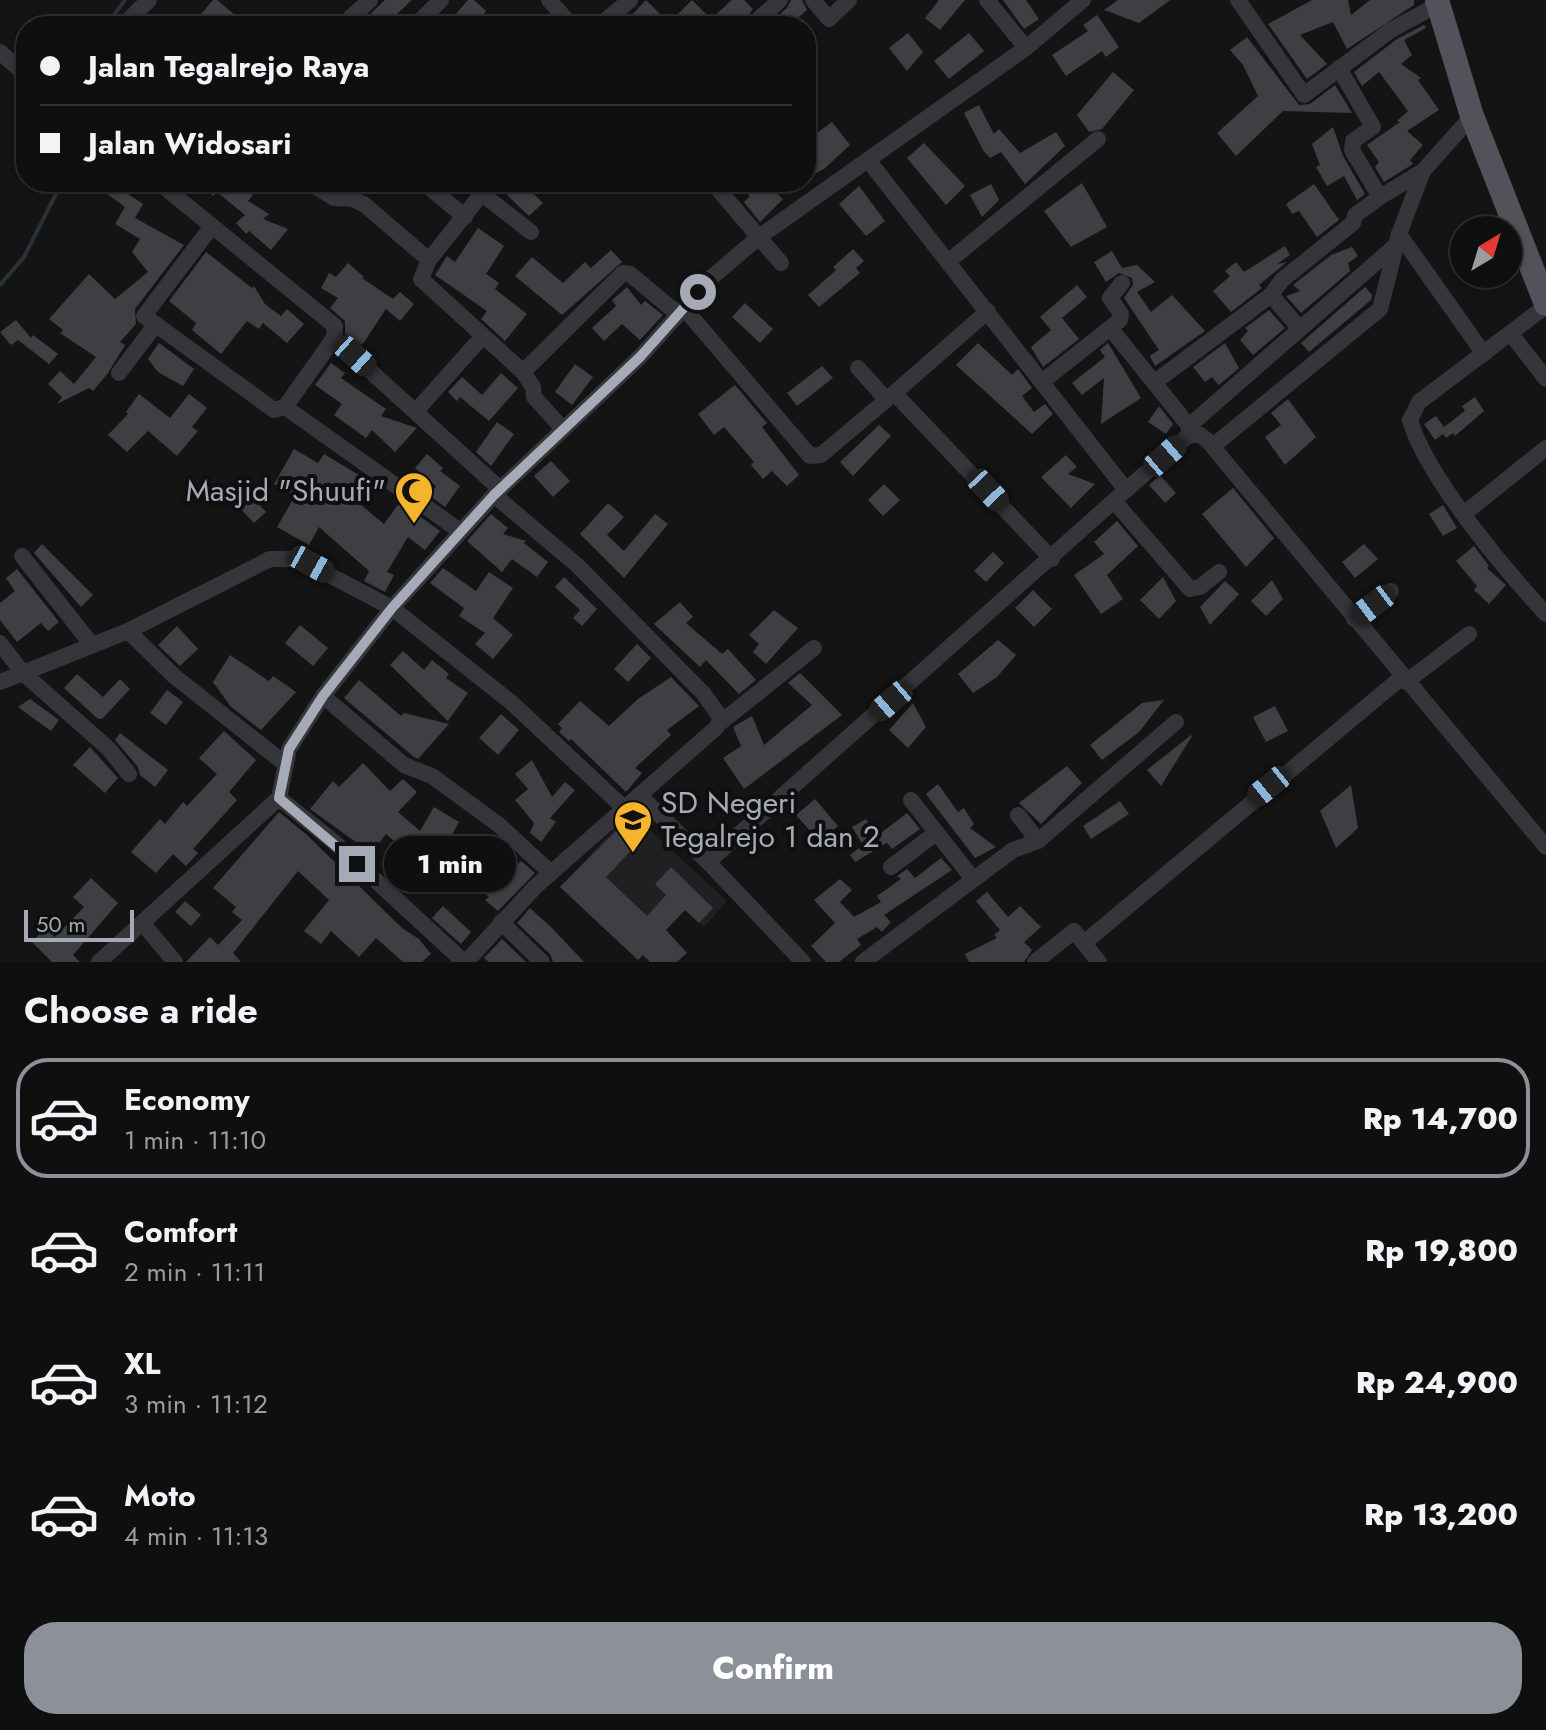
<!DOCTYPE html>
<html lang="en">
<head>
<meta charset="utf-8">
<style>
  :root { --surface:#0f0f10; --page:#181819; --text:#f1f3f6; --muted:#9b9c9f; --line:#2f2f30; --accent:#8c9099 }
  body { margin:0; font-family:Jost,sans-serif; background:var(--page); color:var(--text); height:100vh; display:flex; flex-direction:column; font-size:30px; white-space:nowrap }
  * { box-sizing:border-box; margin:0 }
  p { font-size:26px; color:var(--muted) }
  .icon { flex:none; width:44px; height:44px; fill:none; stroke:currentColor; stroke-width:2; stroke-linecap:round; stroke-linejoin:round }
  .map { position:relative; height:962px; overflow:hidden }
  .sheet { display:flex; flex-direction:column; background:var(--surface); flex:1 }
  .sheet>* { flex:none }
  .banner { position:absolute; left:16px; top:16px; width:800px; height:176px; border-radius:32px; box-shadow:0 2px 6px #0004,0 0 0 2px var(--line); display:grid; align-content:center; height:176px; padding:0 24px; background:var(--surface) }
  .needle { width:52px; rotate:38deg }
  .fabs { position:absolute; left:1450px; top:216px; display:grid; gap:16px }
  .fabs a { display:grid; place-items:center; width:72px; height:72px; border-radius:50%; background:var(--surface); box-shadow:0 2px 6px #0004,0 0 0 2px var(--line); font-size:40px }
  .scale { position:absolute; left:24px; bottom:20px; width:110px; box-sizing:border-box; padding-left:8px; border:4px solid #a5aab6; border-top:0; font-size:22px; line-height:28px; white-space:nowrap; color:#a5aab6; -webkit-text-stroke:6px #0f0f10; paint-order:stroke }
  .end { position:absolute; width:36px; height:36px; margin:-18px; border:10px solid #a5aab6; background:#111; box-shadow:0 0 0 4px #111 }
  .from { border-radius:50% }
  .bubble { position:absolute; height:56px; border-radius:28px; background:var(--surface); box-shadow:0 2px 6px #0004,0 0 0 2px var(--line); font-size:26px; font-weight:800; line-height:56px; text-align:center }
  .car { position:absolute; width:24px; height:48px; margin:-24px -12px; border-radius:10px; box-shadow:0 0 6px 2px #0007; background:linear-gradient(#222 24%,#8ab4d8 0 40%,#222 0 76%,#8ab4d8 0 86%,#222 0) }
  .banner b { display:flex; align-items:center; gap:28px; height:76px; font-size:30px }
  .banner b+b { border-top:2px solid var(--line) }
  .banner i { width:20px; height:20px; background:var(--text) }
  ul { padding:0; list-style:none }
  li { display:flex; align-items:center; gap:24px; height:120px; margin:0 16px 12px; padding:0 8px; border:4px solid transparent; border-radius:32px }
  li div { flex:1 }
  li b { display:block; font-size:30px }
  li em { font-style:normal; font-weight:800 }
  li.selected { border-color:var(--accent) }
  li>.icon { width:72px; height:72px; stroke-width:1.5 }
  h2 { padding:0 24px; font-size:36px; line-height:96px }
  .cta { display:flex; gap:16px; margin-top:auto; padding:16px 24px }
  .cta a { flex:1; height:92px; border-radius:32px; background:var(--accent); color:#fff; font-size:32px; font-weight:800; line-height:92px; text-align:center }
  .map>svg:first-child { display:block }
  .built { fill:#202022 }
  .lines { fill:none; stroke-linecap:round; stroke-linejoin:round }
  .stream { stroke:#2a3239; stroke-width:4 }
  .building { fill:#3e3f43 }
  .minor { stroke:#35353b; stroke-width:16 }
  .primary { stroke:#51525a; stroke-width:24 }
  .route { stroke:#a5aab6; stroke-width:10 }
  .labels { text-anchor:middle; stroke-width:8; stroke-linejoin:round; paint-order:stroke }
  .poi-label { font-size:30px; fill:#a5aab6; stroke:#0f0f10; text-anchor:end }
</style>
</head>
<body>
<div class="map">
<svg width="1546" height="962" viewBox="0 0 1546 962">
  <rect width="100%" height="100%" fill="#141415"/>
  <path class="built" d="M630 812 727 901 704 927 685 910 638 960 560 887Z"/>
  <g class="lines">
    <g class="stream">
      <path d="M106 26 125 0"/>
      <path d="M0 285 24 257 62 182"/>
    </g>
  </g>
  <g class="building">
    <path d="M213 0H217L248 26H191Z"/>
    <path d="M385 0H412L384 26H358Z"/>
    <path d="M468 0H474L486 11 474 26H468L455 15Z"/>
    <path d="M646 0 669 23 692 0 711 19 732 0H744L753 9 740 26H637L629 18Z"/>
    <path d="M791 0H802L807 10 788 26H767L787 8Z"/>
    <path d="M939 0H965L940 30 925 18Z"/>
    <path d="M1003 0H1026L1039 19 1024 29Z"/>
    <path d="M1118 0H1170L1139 23 1104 10Z"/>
    <path d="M1312 0H1348L1351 15 1370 0H1414V5L1347 49 1333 22 1300 35 1327 64 1307 79 1268 24Z"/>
    <path d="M1097 15 1119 47 1106 57 1102 51 1066 76 1052 55 1088 31 1083 25Z"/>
    <path d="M1424 25 1426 28 1404 40 1412 55 1401 64 1421 78 1418 80 1439 110 1407 131 1423 145 1410 160 1413 164 1384 182 1375 167 1379 162 1367 145 1400 122 1397 121 1408 111 1379 72 1362 86 1354 72 1397 39Z"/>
    <path d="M908 33 923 52 907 71 889 48Z"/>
    <path d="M969 33 984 51 949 79 934 61Z"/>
    <path d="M1247 37 1299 105 1310 104 1335 85 1352 113 1283 111 1236 156 1217 133 1258 96 1243 65 1230 50Z"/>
    <path d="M1113 72 1134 90 1102 129 1089 132 1077 115Z"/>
    <path d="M979 105 994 134 999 129 1020 153 1056 132 1065 146 1025 184 1001 152 990 158 983 150 964 113Z"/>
    <path d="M832 122 850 145 824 169 806 178V141Z"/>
    <path d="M1333 127 1343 156 1365 194 1357 200 1344 176 1327 186 1316 167 1320 165 1312 144Z"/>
    <path d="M924 143 965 186 946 205 907 158Z"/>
    <path d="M91 182H110L143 204 135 218 184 245 135 309 136 324 120 342 125 345 108 373 93 391 89 388 57 404 62 397 48 384 60 371 74 384 96 357 60 333 63 330 49 319 89 274 115 299 148 272 132 252 140 239 115 224 125 207Z"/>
    <path d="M200 182H237L253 195 248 201 269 214 263 219 288 229 271 250 249 231 246 234 236 223 245 215 217 192 213 196Z"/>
    <path d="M517 182H522L543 203 529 216 505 193Z"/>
    <path d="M735 182H783L772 189 783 199 760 222 744 202 750 196Z"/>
    <path d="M1082 183 1107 227 1071 247 1044 211Z"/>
    <path d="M991 184 999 200 982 217 970 195Z"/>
    <path d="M1314 184 1339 220 1317 237 1299 211 1292 214 1286 204Z"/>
    <path d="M859 186 885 221 866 236 839 204Z"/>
    <path d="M478 228 504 246 486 274 499 283 495 289 527 314 505 341 481 319 487 311 435 275 447 256 455 262Z"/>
    <path d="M1285 246 1290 255 1277 264 1287 262 1259 285 1262 288 1231 312 1213 291 1230 276 1225 271 1236 262 1244 272Z"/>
    <path d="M1352 247 1358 256 1348 263 1350 271 1301 313 1286 296 1300 291 1293 285 1331 255Z"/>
    <path d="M853 249 864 261 856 268 860 273 819 307 808 295 836 270 833 267Z"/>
    <path d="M611 250 622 262 562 315 515 276 532 257 563 283 585 262 591 268Z"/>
    <path d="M1112 251 1122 268 1137 265 1155 282 1137 292 1151 312 1172 295 1205 331 1155 366 1150 356 1159 350 1124 298 1133 285 1132 278 1119 273 1106 282 1094 262Z"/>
    <path d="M206 252 252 288 254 286 265 304 281 316 287 309 304 324 287 343 263 323 259 329 247 321 221 354 192 330 196 323 169 301Z"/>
    <path d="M348 263 364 277 362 278 393 299 400 292 414 304 400 321 386 309 362 345 345 334V321L330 308 338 298 321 288 329 273 336 277Z"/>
    <path d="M1077 285 1087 297 1062 318 1079 339 1043 367 1031 347 1051 330 1040 317Z"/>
    <path d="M627 287 641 305 645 301 663 315 640 340 622 324 604 341 592 328 616 306 612 300Z"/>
    <path d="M1365 287 1372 295 1371 300 1309 352 1301 343Z"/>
    <path d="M745 303 773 329 760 343 732 317Z"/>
    <path d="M1269 310 1285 328 1253 355 1240 340 1248 331 1245 328Z"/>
    <path d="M16 320 31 338 33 335 58 354 49 364 18 340 11 345 0 332Z"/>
    <path d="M159 343 194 369 183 386 158 372 148 359Z"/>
    <path d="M978 343 1012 375 1018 369 1032 388 1022 396 1034 412 1045 404 1053 414 1032 434 956 365Z"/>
    <path d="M1108 343 1141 398 1101 424 1104 378 1082 395 1072 383 1105 357 1100 350Z"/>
    <path d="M1225 343 1239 368 1219 385 1212 377 1205 382 1193 367Z"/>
    <path d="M331 363 345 373 341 378 386 409 381 416 417 428 395 452 372 430 366 438 334 415 342 404 315 385Z"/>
    <path d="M575 364 593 377 572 405 555 392Z"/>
    <path d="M822 366 833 378 797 406 787 393Z"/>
    <path d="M501 373 518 388 489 421 460 397 457 401 448 392 462 377 482 395Z"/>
    <path d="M735 385 767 423 762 427 799 475 787 486 772 471 763 479 751 465 754 462 724 427 714 435 698 414Z"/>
    <path d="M139 394 170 418 189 394 207 408 192 427 198 431 177 456 148 431 127 452 108 435 128 414 126 412Z"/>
    <path d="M1475 397 1484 411 1455 436 1453 433 1446 438 1443 434 1435 440 1424 424 1436 416 1444 427 1465 411 1462 406Z"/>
    <path d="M1288 399 1316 437 1285 465 1265 437 1281 425 1271 413Z"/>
    <path d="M1159 406 1173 424 1166 434 1148 422Z"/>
    <path d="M497 422 514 434 491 466 476 452Z"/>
    <path d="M879 425 891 436 853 476 840 462Z"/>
    <path d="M294 449 318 463 324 454 374 484 361 505 384 524 400 502 440 531 425 550 408 537 387 572 394 575 385 592 364 581 369 571 319 527 309 545 277 527 295 496 274 484Z"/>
    <path d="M427 454 443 468 440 471 460 486 445 507 430 496 436 486 415 468Z"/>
    <path d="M1066 455 1077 467 1068 474 1095 484 1071 508 1041 477Z"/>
    <path d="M551 461 570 481 553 497 534 476Z"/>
    <path d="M1160 475 1176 493 1165 503 1149 485Z"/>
    <path d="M884 484 900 500 883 516 868 500Z"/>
    <path d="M244 488 266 512 254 523 232 500Z"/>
    <path d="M1233 488 1274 538 1246 567 1202 514Z"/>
    <path d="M608 503 624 517 607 535 624 551 655 514 668 524 624 578 580 534Z"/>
    <path d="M1443 505 1457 528 1443 536 1429 514Z"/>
    <path d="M491 514 508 528 503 534 526 541 524 543 548 562 537 577 512 559 502 572 467 541Z"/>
    <path d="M1117 521 1138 546 1107 575 1123 599 1101 614 1074 575 1104 554 1094 542Z"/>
    <path d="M42 544 93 595 81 607 34 553Z"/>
    <path d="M1364 544 1378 559 1355 578 1342 562Z"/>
    <path d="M1474 546 1489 566 1487 568 1506 585 1489 604 1474 590 1477 586 1456 561Z"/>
    <path d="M993 552 1004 563 986 582 974 571Z"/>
    <path d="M443 568 476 591 489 572 513 588 493 618 513 635 493 659 475 644 485 633 459 616 464 608 430 583Z"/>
    <path d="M17 569 59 622 48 631 41 623 17 642 0 620V603L15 591 6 578Z"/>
    <path d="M564 577 597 609 582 626 573 618 580 610 555 587Z"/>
    <path d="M1163 577 1176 601 1159 619 1140 600Z"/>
    <path d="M1272 580 1283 599 1266 616 1251 601Z"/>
    <path d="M1225 581 1239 594 1210 625 1200 607Z"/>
    <path d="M1033 590 1052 609 1034 627 1015 608Z"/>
    <path d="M680 602 693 617 686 623 722 654 728 649 756 680 739 694 706 660 700 667 654 624Z"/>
    <path d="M774 610 798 628 766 664 753 652 759 644 749 635Z"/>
    <path d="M300 625 328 648 313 666 285 643Z"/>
    <path d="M177 626 198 649 180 666 158 645Z"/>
    <path d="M998 640 1016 655 997 677 973 693 958 674Z"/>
    <path d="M637 644 651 658 628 682 614 669Z"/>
    <path d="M403 651 424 670 432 660 449 674 446 678 468 693 448 721 390 665Z"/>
    <path d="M230 655 269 681 273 676 296 692 261 730 231 707 213 682Z"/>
    <path d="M800 673 842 715 744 789 723 758 741 746 733 727 752 716 764 745 812 705 788 683Z"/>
    <path d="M77 674 103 697 120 679 130 689 102 719H98L64 688Z"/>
    <path d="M671 677 699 706 667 730 671 735 635 768 642 773 626 792 571 739 569 741 559 732 562 728 558 724 580 701 609 726 638 699Z"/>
    <path d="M359 680 401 716 404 713 449 724 418 759 414 757 344 698Z"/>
    <path d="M167 690 183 702 166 725 150 713Z"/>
    <path d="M30 699 59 720 51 731 18 707Z"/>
    <path d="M1164 700 1139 732 1102 760 1090 745 1142 703Z"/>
    <path d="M913 703 926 727 908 748 889 730Z"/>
    <path d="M1275 706 1288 731 1266 742 1253 717Z"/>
    <path d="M501 714 519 730 498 755 479 738Z"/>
    <path d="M224 731 256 760 229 792 237 800 193 849 198 853 186 866 173 854 156 873 131 852 160 819 165 824 183 802 187 806 217 774 199 758Z"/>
    <path d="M120 733 168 770 155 787 140 775 138 767 115 740Z"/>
    <path d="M1191 735 1192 736 1161 786 1147 770Z"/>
    <path d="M90 747 118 778 105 793 73 765Z"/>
    <path d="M532 760 552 797 565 782 575 790 550 818 556 822 541 842 530 833 534 823 515 800 528 789 515 774Z"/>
    <path d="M363 763 390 791 403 779 417 792 398 812 420 831 434 807 459 822 433 869 425 865 420 870 400 858 406 851 386 834 371 853 310 809 333 781 339 787Z"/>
    <path d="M1067 766 1082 783 1041 824 1019 803Z"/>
    <path d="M938 784 958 812 964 808 974 824 970 828 996 847 975 858 926 794Z"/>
    <path d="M1351 785 1358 828 1336 848 1320 811Z"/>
    <path d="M815 799 838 826 820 842 796 815Z"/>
    <path d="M1120 801 1129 814 1091 839 1083 826Z"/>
    <path d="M279 812 307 835 402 928 419 939 431 954 422 962H403L376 938 359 957 331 931 321 944 304 931 329 900 298 871 233 953 241 962H186L210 937 218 945 242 920 232 912 236 907 213 888Z"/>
    <path d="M907 813 920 829 892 849 887 843 855 862 850 855 863 845 852 827 866 819 877 836Z"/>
    <path d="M624 823 641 840 606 877 647 916 666 895 655 884 671 867 713 908 699 923 685 910 666 930 687 953 677 962H650L643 955 638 960 560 887Z"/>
    <path d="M941 858 952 870 884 915 891 922 882 932 877 927 857 939 861 945 839 962H826L811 946 835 923 814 900 840 879 852 890 840 902 854 917 881 902 877 896 901 879 897 876 907 869 915 878Z"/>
    <path d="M478 861 503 881 521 861 535 873 498 911 485 900 489 897 465 877Z"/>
    <path d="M91 878 118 903 73 955 80 962H52L32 942 45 928 55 937 84 907 73 897Z"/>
    <path d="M987 892 1008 917 1020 906 1041 927 1024 942 1032 950 1024 962H969L965 954 997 938 994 935 1000 930 976 901Z"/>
    <path d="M185 901 201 915 191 926 175 912Z"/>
    <path d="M443 906 471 932 461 944 432 918Z"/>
    <path d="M530 908 551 927 584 962H553L550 954 517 923Z"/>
    <path d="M502 939 526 962H489L484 958Z"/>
  </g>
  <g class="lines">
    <g class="minor">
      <path d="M549 0 572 26"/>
      <path d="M813 0 829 19 849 0"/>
      <path d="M987 0 1026 48"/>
      <path d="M1238 0 1304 95 1391 30 1439 4"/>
      <path d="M349 19 370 0"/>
      <path d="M122 26 149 0"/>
      <path d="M415 26 441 0"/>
      <path d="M599 26 630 0"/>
      <path d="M751 26 780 0"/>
      <path d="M0 52 26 75"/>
      <path d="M1339 68 1373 127 1353 141 1352 150 1380 197 1423 171 1472 116"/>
      <path d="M868 160 1126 490 1189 435H1200L1207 440 1546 847"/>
      <path d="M158 182 335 326 334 338 285 407 460 531"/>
      <path d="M308 182 334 198 353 199 365 205 429 260"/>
      <path d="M423 182 465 217"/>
      <path d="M491 182 429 260 421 279 523 372 533 387 534 397 563 429"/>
      <path d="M712 182 781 263"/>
      <path d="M482 194 531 232"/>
      <path d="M334 198 347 182"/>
      <path d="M212 226 144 316 274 410 285 407"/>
      <path d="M1399 234 1484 354"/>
      <path d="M949 261 1098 139"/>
      <path d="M1546 306 1419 402 1410 420C1426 476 1505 570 1546 614"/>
      <path d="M684 308 810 456 821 455 891 396 898 397 1052 559"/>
      <path d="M1111 329 1189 426V435"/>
      <path d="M1300 329 1271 295 1282 280 1353 223 1355 215 1380 197"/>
      <path d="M1511 334 1546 379"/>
      <path d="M334 338 500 489"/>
      <path d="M858 368 886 399"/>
      <path d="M523 372 623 273 630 274 678 314"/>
      <path d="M119 373 156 324"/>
      <path d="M1043 381 1120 320 1121 314 1110 298 1122 283"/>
      <path d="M1155 382 1271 295"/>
      <path d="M891 396 988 311"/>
      <path d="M416 411 483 336"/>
      <path d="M1189 426 1395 246"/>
      <path d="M1213 446 1380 309 1399 234 1423 171"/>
      <path d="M1114 501 1190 589 1200 587 1219 572"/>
      <path d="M1465 513 1546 448"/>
      <path d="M22 556 92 645"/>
      <path d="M1354 619 1391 591"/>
      <path d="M128 631 174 676 284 763"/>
      <path d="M0 643 23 673 128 631 270 559H299L392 608 512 703 624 808"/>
      <path d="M0 682 23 673 109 749 129 774"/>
      <path d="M1406 682 1469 634"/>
      <path d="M323 696 404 765 432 776 499 825 551 873"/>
      <path d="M720 723 814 648"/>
      <path d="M639 795 708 862 1126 490"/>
      <path d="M279 798 334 842 464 962"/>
      <path d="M911 800 973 879"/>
      <path d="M1018 815 1038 841"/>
      <path d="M708 862 803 962"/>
      <path d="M891 867 936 833"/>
      <path d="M501 922 542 962"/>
      <path d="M143 924 175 962"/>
      <path d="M1084 943 1402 677"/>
      <path d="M99 962 279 798 289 749 323 696 392 608 494 495 640 357 712 277 759 237 1026 48 1083 0"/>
      <path d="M466 962 535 887 717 727 721 718 703 693 578 566 494 495"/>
      <path d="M863 962 1013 850 1038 841 1176 722"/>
      <path d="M1035 962 1074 931 1099 962"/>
    </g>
    <path class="primary" d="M1437 0 1472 116 1546 304"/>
  </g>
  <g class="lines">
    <path class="route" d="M357 864 279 798 289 749 323 696 392 608 494 495 640 357 698 292"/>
  </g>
  <defs>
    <g id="mosque-pin" transform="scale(2)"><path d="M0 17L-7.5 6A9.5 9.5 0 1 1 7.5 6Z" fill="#f6b32c" stroke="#0f0f10"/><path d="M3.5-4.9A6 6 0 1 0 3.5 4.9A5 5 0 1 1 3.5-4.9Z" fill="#111"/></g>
    <g id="school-pin" transform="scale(2)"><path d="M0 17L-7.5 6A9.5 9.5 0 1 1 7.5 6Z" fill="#f6b32c" stroke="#0f0f10"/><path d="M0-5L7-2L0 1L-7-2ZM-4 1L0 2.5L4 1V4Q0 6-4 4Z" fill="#111"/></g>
  </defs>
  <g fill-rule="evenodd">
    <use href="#mosque-pin" x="414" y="491"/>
    <use href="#school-pin" x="633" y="820"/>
  </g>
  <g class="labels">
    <g class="poi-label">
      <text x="386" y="501">Masjid "Shuufi"</text>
      <text x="661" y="813" text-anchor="start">SD Negeri<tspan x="661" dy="34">Tegalrejo 1 dan 2</tspan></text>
    </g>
  </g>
</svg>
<div class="fabs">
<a><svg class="needle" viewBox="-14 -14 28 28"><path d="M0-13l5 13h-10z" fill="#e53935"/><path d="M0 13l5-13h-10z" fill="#9b9c9f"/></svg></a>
</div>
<div class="scale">50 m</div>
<i class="end from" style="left:698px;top:292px"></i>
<i class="end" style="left:357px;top:864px"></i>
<div class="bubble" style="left:384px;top:836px;width:132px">1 min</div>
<i class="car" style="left:355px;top:356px;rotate:132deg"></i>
<i class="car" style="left:1165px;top:456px;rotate:49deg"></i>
<i class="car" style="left:988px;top:490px;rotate:137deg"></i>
<i class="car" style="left:311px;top:564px;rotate:119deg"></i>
<i class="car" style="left:1373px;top:605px;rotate:233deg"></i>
<i class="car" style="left:891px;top:701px;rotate:229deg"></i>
<i class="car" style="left:1269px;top:786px;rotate:231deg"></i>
<div class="banner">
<b><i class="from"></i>Jalan Tegalrejo Raya</b>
<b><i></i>Jalan Widosari</b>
</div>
</div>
<section class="sheet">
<h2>Choose a ride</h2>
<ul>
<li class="selected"><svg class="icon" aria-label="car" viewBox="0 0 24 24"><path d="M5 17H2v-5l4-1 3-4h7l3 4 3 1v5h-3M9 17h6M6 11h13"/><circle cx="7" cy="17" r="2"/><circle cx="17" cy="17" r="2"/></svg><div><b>Economy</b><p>1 min · 11:10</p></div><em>Rp 14,700</em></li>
<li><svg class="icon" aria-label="car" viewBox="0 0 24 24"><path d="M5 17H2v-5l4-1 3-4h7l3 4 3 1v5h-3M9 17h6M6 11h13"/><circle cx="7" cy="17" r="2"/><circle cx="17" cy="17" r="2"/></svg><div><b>Comfort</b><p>2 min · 11:11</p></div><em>Rp 19,800</em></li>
<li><svg class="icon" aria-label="car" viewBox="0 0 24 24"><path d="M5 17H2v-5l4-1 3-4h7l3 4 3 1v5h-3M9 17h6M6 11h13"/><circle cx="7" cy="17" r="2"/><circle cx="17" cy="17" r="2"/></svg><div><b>XL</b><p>3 min · 11:12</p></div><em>Rp 24,900</em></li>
<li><svg class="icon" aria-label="car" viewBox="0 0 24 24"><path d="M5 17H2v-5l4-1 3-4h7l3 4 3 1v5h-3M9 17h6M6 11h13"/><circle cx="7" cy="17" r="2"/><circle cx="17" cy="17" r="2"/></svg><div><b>Moto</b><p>4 min · 11:13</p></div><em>Rp 13,200</em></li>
</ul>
<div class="cta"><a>Confirm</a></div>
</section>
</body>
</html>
